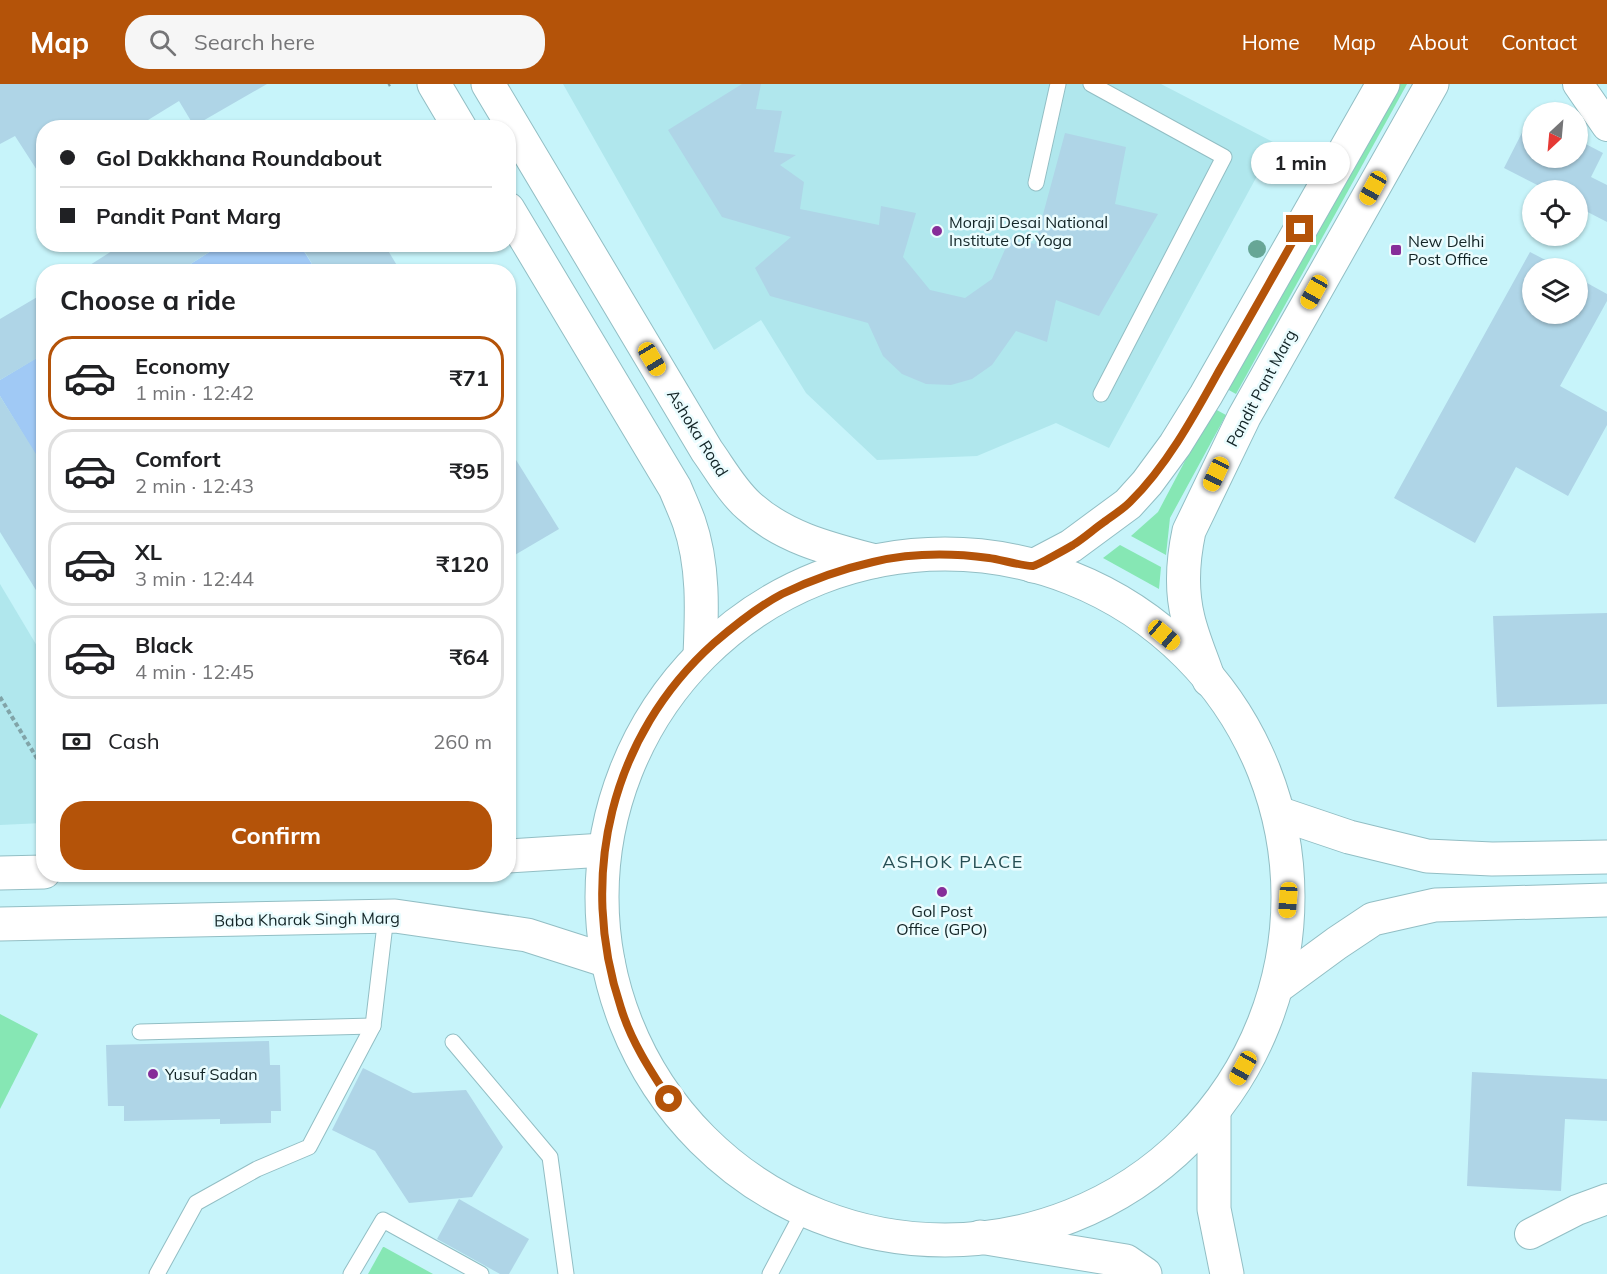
<!DOCTYPE html>
<html lang="en">
<head>
<meta charset="utf-8">
<style>
  :root { --surface:#fff; --page:#f6f6f6; --text:#202124; --muted:#757577; --line:#e0e0e0; --accent:#b45309 }
  body { margin:0; font-family:Mulish,sans-serif; background:var(--page); color:var(--text); height:100vh; display:flex; flex-direction:column; font-size:22px; white-space:nowrap }
  * { box-sizing:border-box; margin:0 }
  p { font-size:20px; color:var(--muted) }
  .icon { flex:none; width:33px; height:33px; fill:none; stroke:currentColor; stroke-width:2; stroke-linecap:round; stroke-linejoin:round }
  .map { position:relative; flex:1; overflow:hidden }
  .side { position:absolute; left:36px; top:180px; width:480px; height:618px; display:flex; flex-direction:column; background:var(--surface); border-radius:24px; box-shadow:0 2px 4px #0004 }
  .side>* { flex:none }
  .hud { position:absolute; left:36px; top:36px; width:480px; height:132px; border-radius:24px; box-shadow:0 2px 4px #0004; display:grid; align-content:center; height:132px; padding:0 24px; background:var(--surface) }
  .needle { width:39px; rotate:206deg }
  .controls { position:absolute; left:1522px; top:18px; display:grid; gap:12px }
  .controls a { display:grid; place-items:center; width:66px; height:66px; border-radius:50%; background:var(--surface); box-shadow:0 2px 4px #0004; font-size:30px }
  .end { position:absolute; width:27px; height:27px; margin:-14px; border:8px solid #b45309; background:#fff; box-shadow:0 0 0 3px #fff }
  .from { border-radius:50% }
  .bubble { position:absolute; height:42px; border-radius:21px; background:var(--surface); box-shadow:0 2px 4px #0004; font-size:20px; font-weight:700; line-height:42px; text-align:center }
  .car { position:absolute; width:18px; height:36px; margin:-18px -9px; border-radius:8px; box-shadow:0 0 4px 2px #0007; background:linear-gradient(#f5c518 24%,#345 0 40%,#f5c518 0 76%,#345 0 86%,#f5c518 0) }
  .hud b { display:flex; align-items:center; gap:21px; height:57px; font-size:22px }
  .hud b+b { border-top:2px solid var(--line) }
  .hud i { width:15px; height:15px; background:var(--text) }
  ul { padding:0; list-style:none }
  li { display:flex; align-items:center; gap:18px; height:84px; margin:0 12px 9px; padding:0 12px; border:3px solid var(--line); border-radius:24px }
  li div { flex:1 }
  li b { display:block; font-size:22px }
  li em { font-style:normal; font-weight:700 }
  li.current { border-color:var(--accent) }
  li>.icon { width:54px; height:54px; stroke-width:1.5 }
  h2 { padding:0 24px; font-size:27px; line-height:72px }
  .pay { display:flex; align-items:center; gap:15px; height:66px; padding:0 24px; font-size:22px }
  .pay p { margin-inline-start:auto }
  .primary-button { display:flex; gap:12px; margin-top:auto; padding:12px 24px }
  .primary-button a { flex:1; height:69px; border-radius:24px; background:var(--accent); color:#fff; font-size:24px; font-weight:700; line-height:69px; text-align:center }
  header { display:flex; align-items:center; gap:36px; box-sizing:border-box; height:84px; padding:0 30px; background:var(--accent); color:#fff }
  header strong { font-size:28px }
  nav { display:flex; gap:33px; margin-inline-start:auto; font-size:21px }
  .search { width:420px; height:54px; background:var(--page); display:flex; align-items:center; gap:15px; box-sizing:border-box; padding:0 21px; border-radius:24px; color:var(--muted); font-size:22px }
  .map>svg:first-child { display:block }
  .built { fill:#b0e7ed }
  .green { fill:#86e7b4 }
  .water { fill:#a0c9f5 }
  .building { fill:#afd5e7 }
  .lines { fill:none; stroke-linecap:round; stroke-linejoin:round }
  .service-casing { stroke:#92bec4; stroke-width:17 }
  .minor-casing { stroke:#92bec4; stroke-width:32 }
  .tertiary-casing { stroke:#92bec4; stroke-width:35 }
  .secondary-casing { stroke:#92bec4; stroke-width:35 }
  .path { stroke:#81a4a8; stroke-width:4; stroke-dasharray:4.5 3; stroke-linecap:butt }
  .service { stroke:#fff; stroke-width:15 }
  .minor { stroke:#fff; stroke-width:30 }
  .tertiary { stroke:#fff; stroke-width:33 }
  .secondary { stroke:#fff; stroke-width:33 }
  .tree { fill:#67a696 }
  .route { stroke:#b45309; stroke-width:8 }
  .poi-dot { fill:#862d99; stroke:#eafcfe; stroke-width:2 }
  .labels { text-anchor:middle; stroke-width:5; stroke-linejoin:round; paint-order:stroke }
  .poi-label { font-size:16px; fill:#122426; stroke:#eafcfe; text-anchor:start }
  .street-label { font-size:16px; fill:#122426; stroke:#eafcfe }
  .neighbourhood-label { font-size:18px; letter-spacing:1.5px; fill:#254e53; stroke:#eafcfe }
</style>
</head>
<body>
<header>
<strong>Map</strong>
<div class="search"><svg class="icon" aria-label="search" viewBox="0 0 24 24"><circle cx="10" cy="10" r="6"/><path d="M15 15l6 6"/></svg>Search here</div>
<nav><a>Home</a><a>Map</a><a>About</a><a>Contact</a></nav>
</header>
<div class="map">
<svg width="1607" height="1190" viewBox="0 0 1607 1190">
  <rect width="100%" height="100%" fill="#c7f4fa"/>
  <g class="built">
    <path d="M563 0H1161L1275 59 1109 364 1056 339 977 372 877 376 806 309 761 236 714 266Z"/>
    <path d="M0 500 43 572V739L0 741Z"/>
  </g>
  <g class="green">
    <path d="M1396 0H1407L1236 310 1227 305Z"/>
    <path d="M1213 324 1226 331 1170 434 1166 471 1131 452 1158 428Z"/>
    <path d="M1120 461 1161 483 1159 505 1103 474Z"/>
    <path d="M0 930 38 950 0 1025Z"/>
    <path d="M383 1163H384L433 1190H368Z"/>
  </g>
  <g class="water">
    <path d="M222 160 300 161 317 188H178Z"/>
    <path d="M43 270V383L0 312V296Z"/>
  </g>
  <g class="building">
    <path d="M0 0H267L194 42 179 17 135 44H44V97L15 52 0 60Z"/>
    <path d="M742 0H761L756 25 782 27 774 68 796 71 780 81 804 98 800 125 879 141 881 122 916 129 903 173 930 206 965 214 992 195 1010 154 1035 160 1065 49 1126 63 1115 120 1158 130 1099 232 1056 216 1047 258 1016 247 992 281 972 295 951 301 926 300 902 290 883 272 868 239 770 212 755 184 791 153 722 133 668 46Z"/>
    <path d="M1531 31 1533 32V74H1578V56L1603 69 1591 93 1607 101V138L1578 123V106H1547L1504 84Z"/>
    <path d="M123 160H222L178 188H79Z"/>
    <path d="M300 160H384L401 188H317Z"/>
    <path d="M1530 168 1561 184H1533V230H1578V194L1607 210V217L1560 302 1607 328V341L1568 412 1516 383 1475 459 1394 414Z"/>
    <path d="M44 209V270L0 296V235Z"/>
    <path d="M0 312 44 383V519L0 448Z"/>
    <path d="M508 363 559 445 508 475Z"/>
    <path d="M1607 529V620L1497 623 1493 532Z"/>
    <path d="M269 957 270 981H280L281 1027H271V1039L220 1040V1035L124 1037V1022H108L106 961Z"/>
    <path d="M363 984 413 1009 466 1006 503 1063 472 1113 409 1119 375 1067 332 1046Z"/>
    <path d="M1472 988 1607 995V1037L1565 1035 1561 1107 1467 1102Z"/>
    <path d="M459 1115 529 1155 509 1190H500L437 1155Z"/>
  </g>
  <g class="lines">
    <g class="service-casing">
      <g id="service">
        <path d="M1091 0 1224 73 1101 310"/>
        <path d="M1036 99 1058 0"/>
        <path d="M140 948 373 942"/>
        <path d="M453 958 550 1073 566 1190"/>
        <path d="M157 1190 196 1119 257 1085 309 1063 373 942 386 832"/>
        <path d="M351 1190 383 1136 481 1190"/>
        <path d="M770 1190 804 1126"/>
      </g>
    </g>
    <g class="minor-casing">
      <g id="minor">
        <path d="M1578 0 1607 42"/>
        <path d="M1530 1150 1577 1126 1607 1115"/>
      </g>
    </g>
    <g class="tertiary-casing">
      <g id="tertiary">
        <path d="M1033 482 1071 462 1128 420 1147 399 1175 361 1206 311 1383 0"/>
        <path d="M1209 596C1202 575 1193 555 1188 534 1181 506 1183 475 1189 447L1244 333 1432 0"/>
        <path d="M1214 1027V1125L1227 1190"/>
        <path d="M980 1153 1126 1177 1145 1190"/>
      </g>
    </g>
    <g class="secondary-casing">
      <g id="secondary">
        <path d="M434 0 460 44"/>
        <path d="M488 0 707 367C720 385 732 407 749 422 784 454 830 465 875 477"/>
        <path d="M508 125 675 404C680 416 685 427 689 438 704 481 702 527 700 571"/>
        <circle cx="945" cy="813" r="343"/>
        <path d="M1278 729 1349 753 1427 772 1492 775 1607 773"/>
        <path d="M508 772 604 766"/>
        <path d="M0 789 44 788"/>
        <path d="M0 840 395 832 527 851 608 877"/>
        <path d="M1277 903 1337 859 1373 835 1435 821 1607 816"/>
      </g>
    </g>
    <g class="path">
      <path d="M388 1 390 0"/>
      <path d="M0 613 44 686"/>
    </g>
    <use href="#service" class="service"/>
    <use href="#minor" class="minor"/>
    <use href="#tertiary" class="tertiary"/>
    <use href="#secondary" class="secondary"/>
  </g>
  <circle class="tree" cx="1257" cy="165" r="9"/>
  <g class="lines">
    <path class="route" d="M669 1015C650 986 631 957 621 924 577 793 611 651 714 559 735 541 757 523 782 510 811 496 842 485 873 478 911 469 951 469 989 474 998 475 1027 483 1033 482 1038 481 1068 464 1073 461 1084 454 1094 445 1104 438 1113 431 1122 426 1130 418 1167 382 1195 330 1220 285 1247 239 1273 192 1300 145"/>
  </g>
  <g class="poi-dot">
    <circle cx="937" cy="147" r="6"/>
    <rect x="1390" y="160" width="12" height="12" rx="3"/>
    <circle cx="942" cy="808" r="6"/>
    <circle cx="153" cy="990" r="6"/>
  </g>
  <g class="labels">
    <g class="poi-label">
      <text x="949" y="144">Moraji Desai National<tspan x="949" dy="18">Institute Of Yoga</tspan></text>
      <text x="1408" y="163">New Delhi<tspan x="1408" dy="18">Post Office</tspan></text>
      <text x="942" y="833" text-anchor="middle">Gol Post<tspan x="942" dy="18">Office (GPO)</tspan></text>
      <text x="165" y="996">Yusuf Sadan</text>
    </g>
    <g class="street-label">
      <text transform="translate(1261 304) rotate(-62)" y="6">Pandit Pant Marg</text>
      <text transform="translate(698 349) rotate(58)" y="6">Ashoka Road</text>
      <text transform="translate(307 835) rotate(-1)" y="6">Baba Kharak Singh Marg</text>
    </g>
    <g class="neighbourhood-label">
      <text x="953" y="784">ASHOK PLACE</text>
    </g>
  </g>
</svg>
<div class="controls">
<a><svg class="needle" viewBox="-14 -14 28 28"><path d="M0-13l5 13h-10z" fill="#e53935"/><path d="M0 13l5-13h-10z" fill="#757577"/></svg></a>
<a><svg class="icon" aria-label="locate" viewBox="0 0 24 24"><circle cx="12" cy="12" r="6"/><path d="M12 2v4M12 18v4M2 12h4M18 12h4"/></svg></a>
<a><svg class="icon" aria-label="layers" viewBox="0 0 24 24"><path d="M12 4l9 5-9 5-9-5zM3 14l9 5 9-5"/></svg></a>
</div>
<i class="end from" style="left:669px;top:1015px"></i>
<i class="end" style="left:1300px;top:145px"></i>
<div class="bubble" style="left:1251px;top:58px;width:99px">1 min</div>
<i class="car" style="left:1373px;top:104px;rotate:209deg"></i>
<i class="car" style="left:1314px;top:208px;rotate:209deg"></i>
<i class="car" style="left:652px;top:275px;rotate:149deg"></i>
<i class="car" style="left:1216px;top:390px;rotate:205deg"></i>
<i class="car" style="left:1164px;top:551px;rotate:130deg"></i>
<i class="car" style="left:1288px;top:816px;rotate:184deg"></i>
<i class="car" style="left:1243px;top:984px;rotate:209deg"></i>
<div class="hud">
<b><i class="from"></i>Gol Dakkhana Roundabout</b>
<b><i></i>Pandit Pant Marg</b>
</div>
<section class="side">
<h2>Choose a ride</h2>
<ul>
<li class="current"><svg class="icon" aria-label="car" viewBox="0 0 24 24"><path d="M5 17H2v-5l4-1 3-4h7l3 4 3 1v5h-3M9 17h6M6 11h13"/><circle cx="7" cy="17" r="2"/><circle cx="17" cy="17" r="2"/></svg><div><b>Economy</b><p>1 min · 12:42</p></div><em>₹71</em></li>
<li><svg class="icon" aria-label="car" viewBox="0 0 24 24"><path d="M5 17H2v-5l4-1 3-4h7l3 4 3 1v5h-3M9 17h6M6 11h13"/><circle cx="7" cy="17" r="2"/><circle cx="17" cy="17" r="2"/></svg><div><b>Comfort</b><p>2 min · 12:43</p></div><em>₹95</em></li>
<li><svg class="icon" aria-label="car" viewBox="0 0 24 24"><path d="M5 17H2v-5l4-1 3-4h7l3 4 3 1v5h-3M9 17h6M6 11h13"/><circle cx="7" cy="17" r="2"/><circle cx="17" cy="17" r="2"/></svg><div><b>XL</b><p>3 min · 12:44</p></div><em>₹120</em></li>
<li><svg class="icon" aria-label="car" viewBox="0 0 24 24"><path d="M5 17H2v-5l4-1 3-4h7l3 4 3 1v5h-3M9 17h6M6 11h13"/><circle cx="7" cy="17" r="2"/><circle cx="17" cy="17" r="2"/></svg><div><b>Black</b><p>4 min · 12:45</p></div><em>₹64</em></li>
</ul>
<div class="pay"><svg class="icon" aria-label="cash" viewBox="0 0 24 24"><path d="M3 7h18v10H3z"/><circle cx="12" cy="12" r="2"/></svg>Cash<p>260 m</p></div>
<div class="primary-button"><a>Confirm</a></div>
</section>
</div>
</body>
</html>
